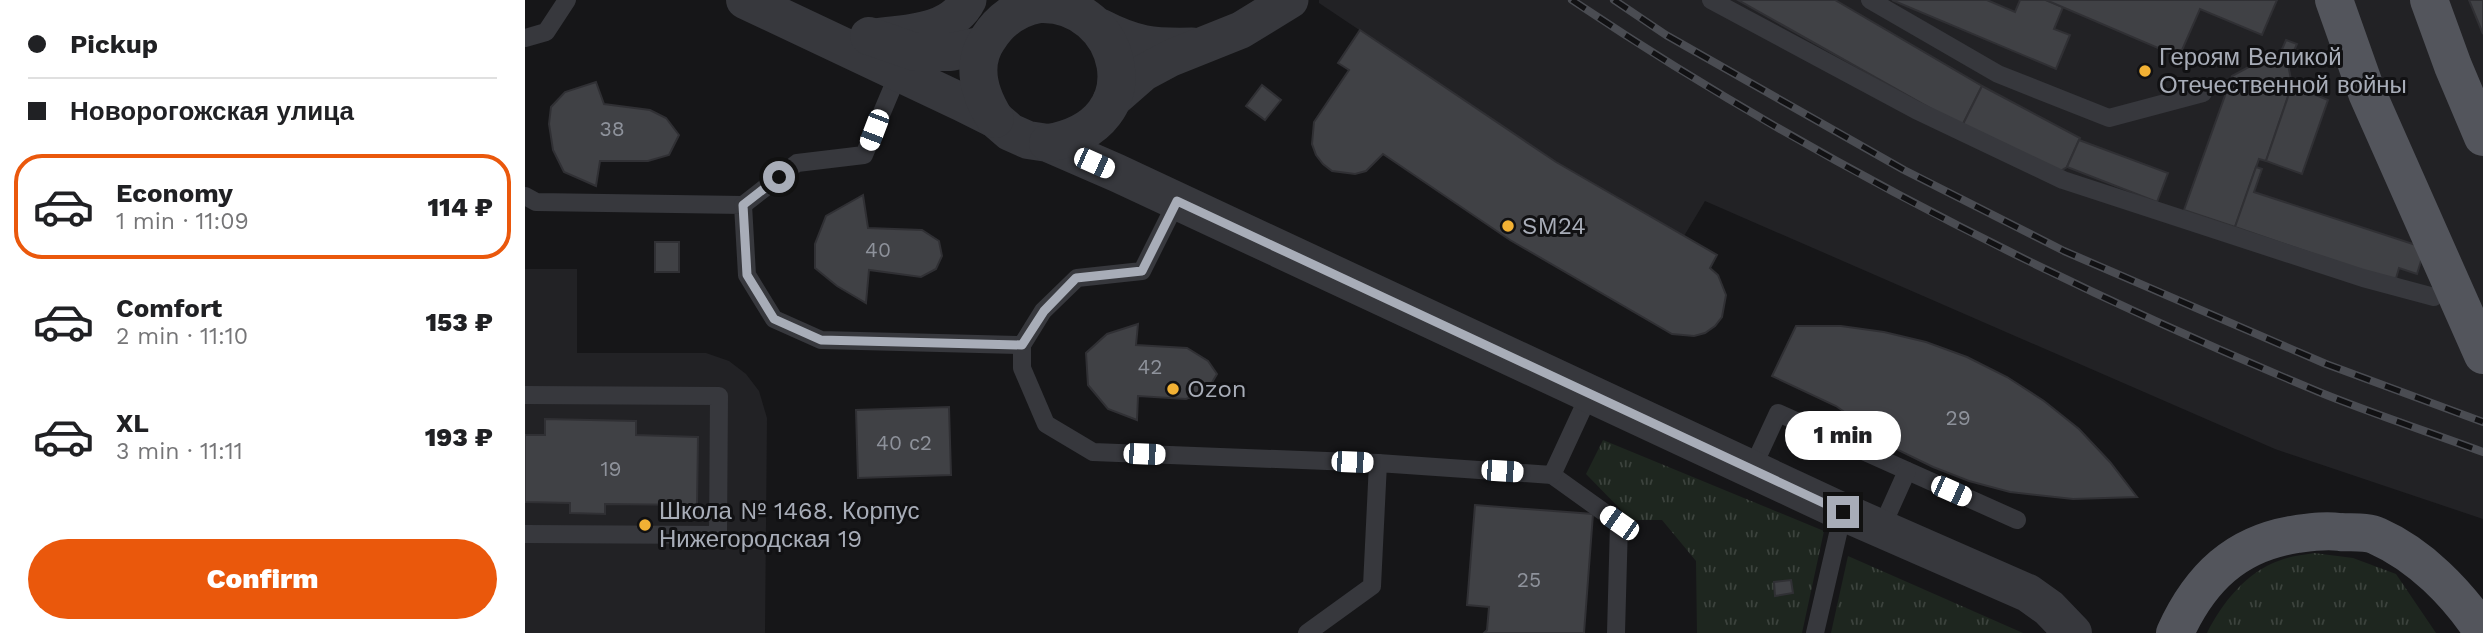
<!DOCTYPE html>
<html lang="en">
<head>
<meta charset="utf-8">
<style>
  :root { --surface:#fff; --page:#f2f2f2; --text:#202124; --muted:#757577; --line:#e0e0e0; --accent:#ea580c }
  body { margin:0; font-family:"Work Sans",sans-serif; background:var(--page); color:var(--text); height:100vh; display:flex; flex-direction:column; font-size:26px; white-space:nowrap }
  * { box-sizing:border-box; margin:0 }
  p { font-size:23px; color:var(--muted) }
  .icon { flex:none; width:38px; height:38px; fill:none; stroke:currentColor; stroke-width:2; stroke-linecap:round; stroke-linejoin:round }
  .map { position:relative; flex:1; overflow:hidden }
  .drawer { display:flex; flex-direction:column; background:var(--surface); width:525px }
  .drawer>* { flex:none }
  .banner { display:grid; align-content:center; height:154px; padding:0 28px; background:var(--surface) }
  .end { position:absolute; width:32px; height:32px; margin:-16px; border:9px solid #a8adb8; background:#111; box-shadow:0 0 0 4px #111 }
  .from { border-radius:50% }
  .bubble { position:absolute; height:49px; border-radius:24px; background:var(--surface); box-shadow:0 4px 10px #0003; font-size:23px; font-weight:800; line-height:49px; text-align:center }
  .car { position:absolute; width:21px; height:42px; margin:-21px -10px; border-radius:9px; box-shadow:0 0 5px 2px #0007; background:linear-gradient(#fff 24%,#345 0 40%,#fff 0 76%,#345 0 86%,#fff 0) }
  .banner b { display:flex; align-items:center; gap:24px; height:66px; font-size:26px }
  .banner b+b { border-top:2px solid var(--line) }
  .banner i { width:18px; height:18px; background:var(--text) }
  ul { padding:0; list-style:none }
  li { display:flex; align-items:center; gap:21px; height:105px; margin:0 14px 10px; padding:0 14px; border:4px solid transparent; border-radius:28px }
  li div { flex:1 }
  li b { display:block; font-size:26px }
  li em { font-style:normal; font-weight:800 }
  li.active { border-color:var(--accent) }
  li>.icon { width:63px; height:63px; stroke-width:1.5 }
  .action { display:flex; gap:14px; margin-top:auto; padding:14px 28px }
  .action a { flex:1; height:80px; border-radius:42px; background:var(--accent); color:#fff; font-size:28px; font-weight:800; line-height:80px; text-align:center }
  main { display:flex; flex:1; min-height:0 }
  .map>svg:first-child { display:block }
  .built { fill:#222225 }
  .grass { fill:url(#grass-tufts) }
  .building { fill:#404145; stroke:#303034; stroke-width:2 }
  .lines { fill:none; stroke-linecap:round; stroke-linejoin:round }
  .service { stroke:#37383d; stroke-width:18 }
  .minor { stroke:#37383d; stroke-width:37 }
  .tertiary { stroke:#37383d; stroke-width:38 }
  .primary { stroke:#53555c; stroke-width:38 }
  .rail-casing { stroke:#4a4c52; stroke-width:8 }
  .rail { stroke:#111113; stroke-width:5; stroke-dasharray:16; stroke-linecap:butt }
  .route { stroke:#a8adb8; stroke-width:9 }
  .poi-dot { fill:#f2b134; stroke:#111113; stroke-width:2.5 }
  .labels { text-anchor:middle; stroke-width:6; stroke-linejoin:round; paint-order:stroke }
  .number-label { font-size:21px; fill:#8e929b }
  .poi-label { font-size:24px; fill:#a8adb8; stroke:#111113; text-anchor:start }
</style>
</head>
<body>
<main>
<section class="drawer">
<div class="banner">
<b><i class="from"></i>Pickup</b>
<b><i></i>Новорогожская улица</b>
</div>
<ul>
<li class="active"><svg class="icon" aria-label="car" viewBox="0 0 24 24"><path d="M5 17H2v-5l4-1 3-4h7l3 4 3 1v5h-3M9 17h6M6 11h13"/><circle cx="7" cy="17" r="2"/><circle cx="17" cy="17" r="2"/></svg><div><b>Economy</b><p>1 min · 11:09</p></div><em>114 ₽</em></li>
<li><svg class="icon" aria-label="car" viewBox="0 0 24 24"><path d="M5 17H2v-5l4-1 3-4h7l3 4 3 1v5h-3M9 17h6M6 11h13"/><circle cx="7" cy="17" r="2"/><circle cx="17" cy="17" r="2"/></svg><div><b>Comfort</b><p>2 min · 11:10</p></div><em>153 ₽</em></li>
<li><svg class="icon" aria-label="car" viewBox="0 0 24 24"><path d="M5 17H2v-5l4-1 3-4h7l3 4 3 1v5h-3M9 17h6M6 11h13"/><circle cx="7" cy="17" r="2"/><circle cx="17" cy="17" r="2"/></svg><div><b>XL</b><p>3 min · 11:11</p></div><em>193 ₽</em></li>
</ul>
<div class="action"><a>Confirm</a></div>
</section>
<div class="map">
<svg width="1958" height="633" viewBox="0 0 1958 633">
  <defs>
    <pattern id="grass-tufts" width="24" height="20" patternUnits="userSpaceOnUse" patternTransform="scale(1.75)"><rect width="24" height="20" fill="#1e261f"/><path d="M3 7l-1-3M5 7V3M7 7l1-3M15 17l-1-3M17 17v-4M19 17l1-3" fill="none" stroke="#3c433d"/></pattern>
  </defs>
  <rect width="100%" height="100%" fill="#161618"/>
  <g class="built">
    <path d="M794 0H1958V519L1750 449 1180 201 1159 236 1031 162 794 3Z"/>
    <path d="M0 269H52V353H181L204 361 221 374 234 391 242 418 240 633H0Z"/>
  </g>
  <g class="grass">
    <path d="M1078 440 1299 531 1277 633H1172L1171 561 1137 520H1106L1061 474Z"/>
    <path d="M1789 553 1828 558 1871 574 1911 633H1682C1697 603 1722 571 1756 560 1766 556 1778 555 1789 553Z"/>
    <path d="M1323 556 1498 633H1306Z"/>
  </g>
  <g class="building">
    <path d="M1213 0H1310L1457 86 1437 126Z"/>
    <path d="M1367 0H1462L1490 12 1495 0H1521L1538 7 1529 29 1545 35 1531 69Z"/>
    <path d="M1521 0H1752L1737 35 1675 9 1654 57Z"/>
    <path d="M1944 0H1958V34Z"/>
    <path d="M835 30 1031 162 1192 255 1185 268 1193 275 1201 295 1197 317 1190 326 1180 333 1169 336 1147 334 985 240 858 154 841 171 830 174 807 171 798 164 791 155 787 144 789 122 824 70 813 63Z"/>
    <path d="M1761 40 1772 44 1763 64 1767 85 1741 161 1734 159 1710 227 1659 210 1707 76 1742 57 1752 61Z"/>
    <path d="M71 82 79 104 125 110 141 118 154 135 144 155 123 161H75L71 186 39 172 28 150 24 124 26 107 40 92Z"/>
    <path d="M737 85 756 100 740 120 721 106Z"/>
    <path d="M1767 85 1803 100 1777 174 1741 161Z"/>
    <path d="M1457 86 1555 138 1542 167 1532 173 1437 126Z"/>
    <path d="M1554 140 1643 173 1632 202 1542 167Z"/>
    <path d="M1731 167 1737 169 1729 192 1900 248 1892 274 1874 268 1870 282 1710 227Z"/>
    <path d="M338 195 343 228 397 230 414 241 417 256 411 269 396 277 344 270 341 303 312 286 290 268V244L301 216Z"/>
    <rect x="130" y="242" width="24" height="30"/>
    <path d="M613 324 611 345 662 348 683 361 692 374 682 391 661 399 613 396 612 420 583 409 563 385 561 353 582 334Z"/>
    <path d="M1271 326H1316L1359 332 1401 342 1442 357 1482 377 1519 401 1554 429 1585 462 1612 497 1548 499 1485 492 1444 481 1408 467 1373 450 1311 406 1247 376Z"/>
    <path d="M424 407 426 475 333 478 331 410Z"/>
    <path d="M20 419 111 421V435L173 437 172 505 80 504V514L45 513V503L0 502V435H20Z"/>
    <path d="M950 505 1068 514 1059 633H959L962 630 964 607 942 605Z"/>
    <path d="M1266 580 1268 593 1250 596 1249 582Z"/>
  </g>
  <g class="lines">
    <g class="service">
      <path d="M1186 0 1391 110 1538 180 1838 278 1909 297"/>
      <path d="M1345 0 1473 74 1584 118 1678 93"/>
      <path d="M0 38 21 32 42 0"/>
      <path d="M0 196 11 202 218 205 222 275 249 319 296 340 497 345"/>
      <path d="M652 201 617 271 552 278 518 311 497 345V368L521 424 568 452 853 463"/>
      <path d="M218 205 272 163 339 155 374 72"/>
      <path d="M0 395 194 396 193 535 0 534"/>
      <path d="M1227 469 1253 413 1492 520"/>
      <path d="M1027 475 1094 523 1091 633"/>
      <path d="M1356 529 1382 471"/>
      <path d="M782 633 847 586 853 463 1027 475 1065 393"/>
      <path d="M1290 633 1318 512"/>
    </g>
    <g class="minor">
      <path d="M575 27C610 45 627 47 667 46"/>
      <path d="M349 37C380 33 427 33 443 0"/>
      <path d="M586 101 618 73 646 58 716 30 765 0"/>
    </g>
    <g class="tertiary">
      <path d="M220 0 436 102 470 119 485 132 503 140 523 143 592 173 1318 512 1503 593 1524 608 1548 633"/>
      <path d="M344 36 390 52H426L459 45"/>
      <path d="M470 119C455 95 445 65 463 39 475 20 491 8 514 4 597 0 632 125 523 143"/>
    </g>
    <g class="primary">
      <path d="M1809 0 1842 93 1958 355"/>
      <path d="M1904 0 1928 66 1958 137"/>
      <path d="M1650 633C1675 578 1711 543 1772 534 1787 532 1800 530 1815 532 1826 533 1842 531 1852 536 1895 555 1932 593 1958 632"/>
    </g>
    <g class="rail-casing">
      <g id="rail">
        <path d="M1047 0C1281 157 1534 284 1794 392 1848 414 1904 432 1958 452"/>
        <path d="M1089 0 1141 35 1379 170 1539 251 1801 364 1958 422"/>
      </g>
    </g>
    <use href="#rail" class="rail"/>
  </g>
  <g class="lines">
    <path class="route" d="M254 177 218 205 222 275 249 319 296 340 497 345 519 311 551 278 617 271 652 201 1318 512"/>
  </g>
  <g class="poi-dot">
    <circle cx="1620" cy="71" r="7"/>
    <circle cx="983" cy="226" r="7"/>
    <circle cx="648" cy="389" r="7"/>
    <circle cx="120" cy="525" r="7"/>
  </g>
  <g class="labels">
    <g class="number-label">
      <text x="87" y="136">38</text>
      <text x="353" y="257">40</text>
      <text x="625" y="374">42</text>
      <text x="1433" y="425">29</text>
      <text x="379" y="450">40 с2</text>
      <text x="86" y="476">19</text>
      <text x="1004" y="587">25</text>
    </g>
    <g class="poi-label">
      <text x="1634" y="65">Героям Великой<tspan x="1634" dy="28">Отечественной войны</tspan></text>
      <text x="997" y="234">SM24</text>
      <text x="662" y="397">Ozon</text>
      <text x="134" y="519">Школа № 1468. Корпус<tspan x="134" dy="28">Нижегородская 19</tspan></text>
    </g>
  </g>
</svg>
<i class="end from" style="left:254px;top:177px"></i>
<i class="end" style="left:1318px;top:512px"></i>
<div class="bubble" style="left:1260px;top:411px;width:116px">1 min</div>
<i class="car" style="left:349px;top:130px;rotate:201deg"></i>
<i class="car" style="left:569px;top:163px;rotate:114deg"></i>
<i class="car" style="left:619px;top:454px;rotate:92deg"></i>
<i class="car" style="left:827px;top:462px;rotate:92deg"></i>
<i class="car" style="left:977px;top:471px;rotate:94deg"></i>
<i class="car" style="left:1426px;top:491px;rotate:114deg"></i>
<i class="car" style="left:1094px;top:523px;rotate:305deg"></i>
</div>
</main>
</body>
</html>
